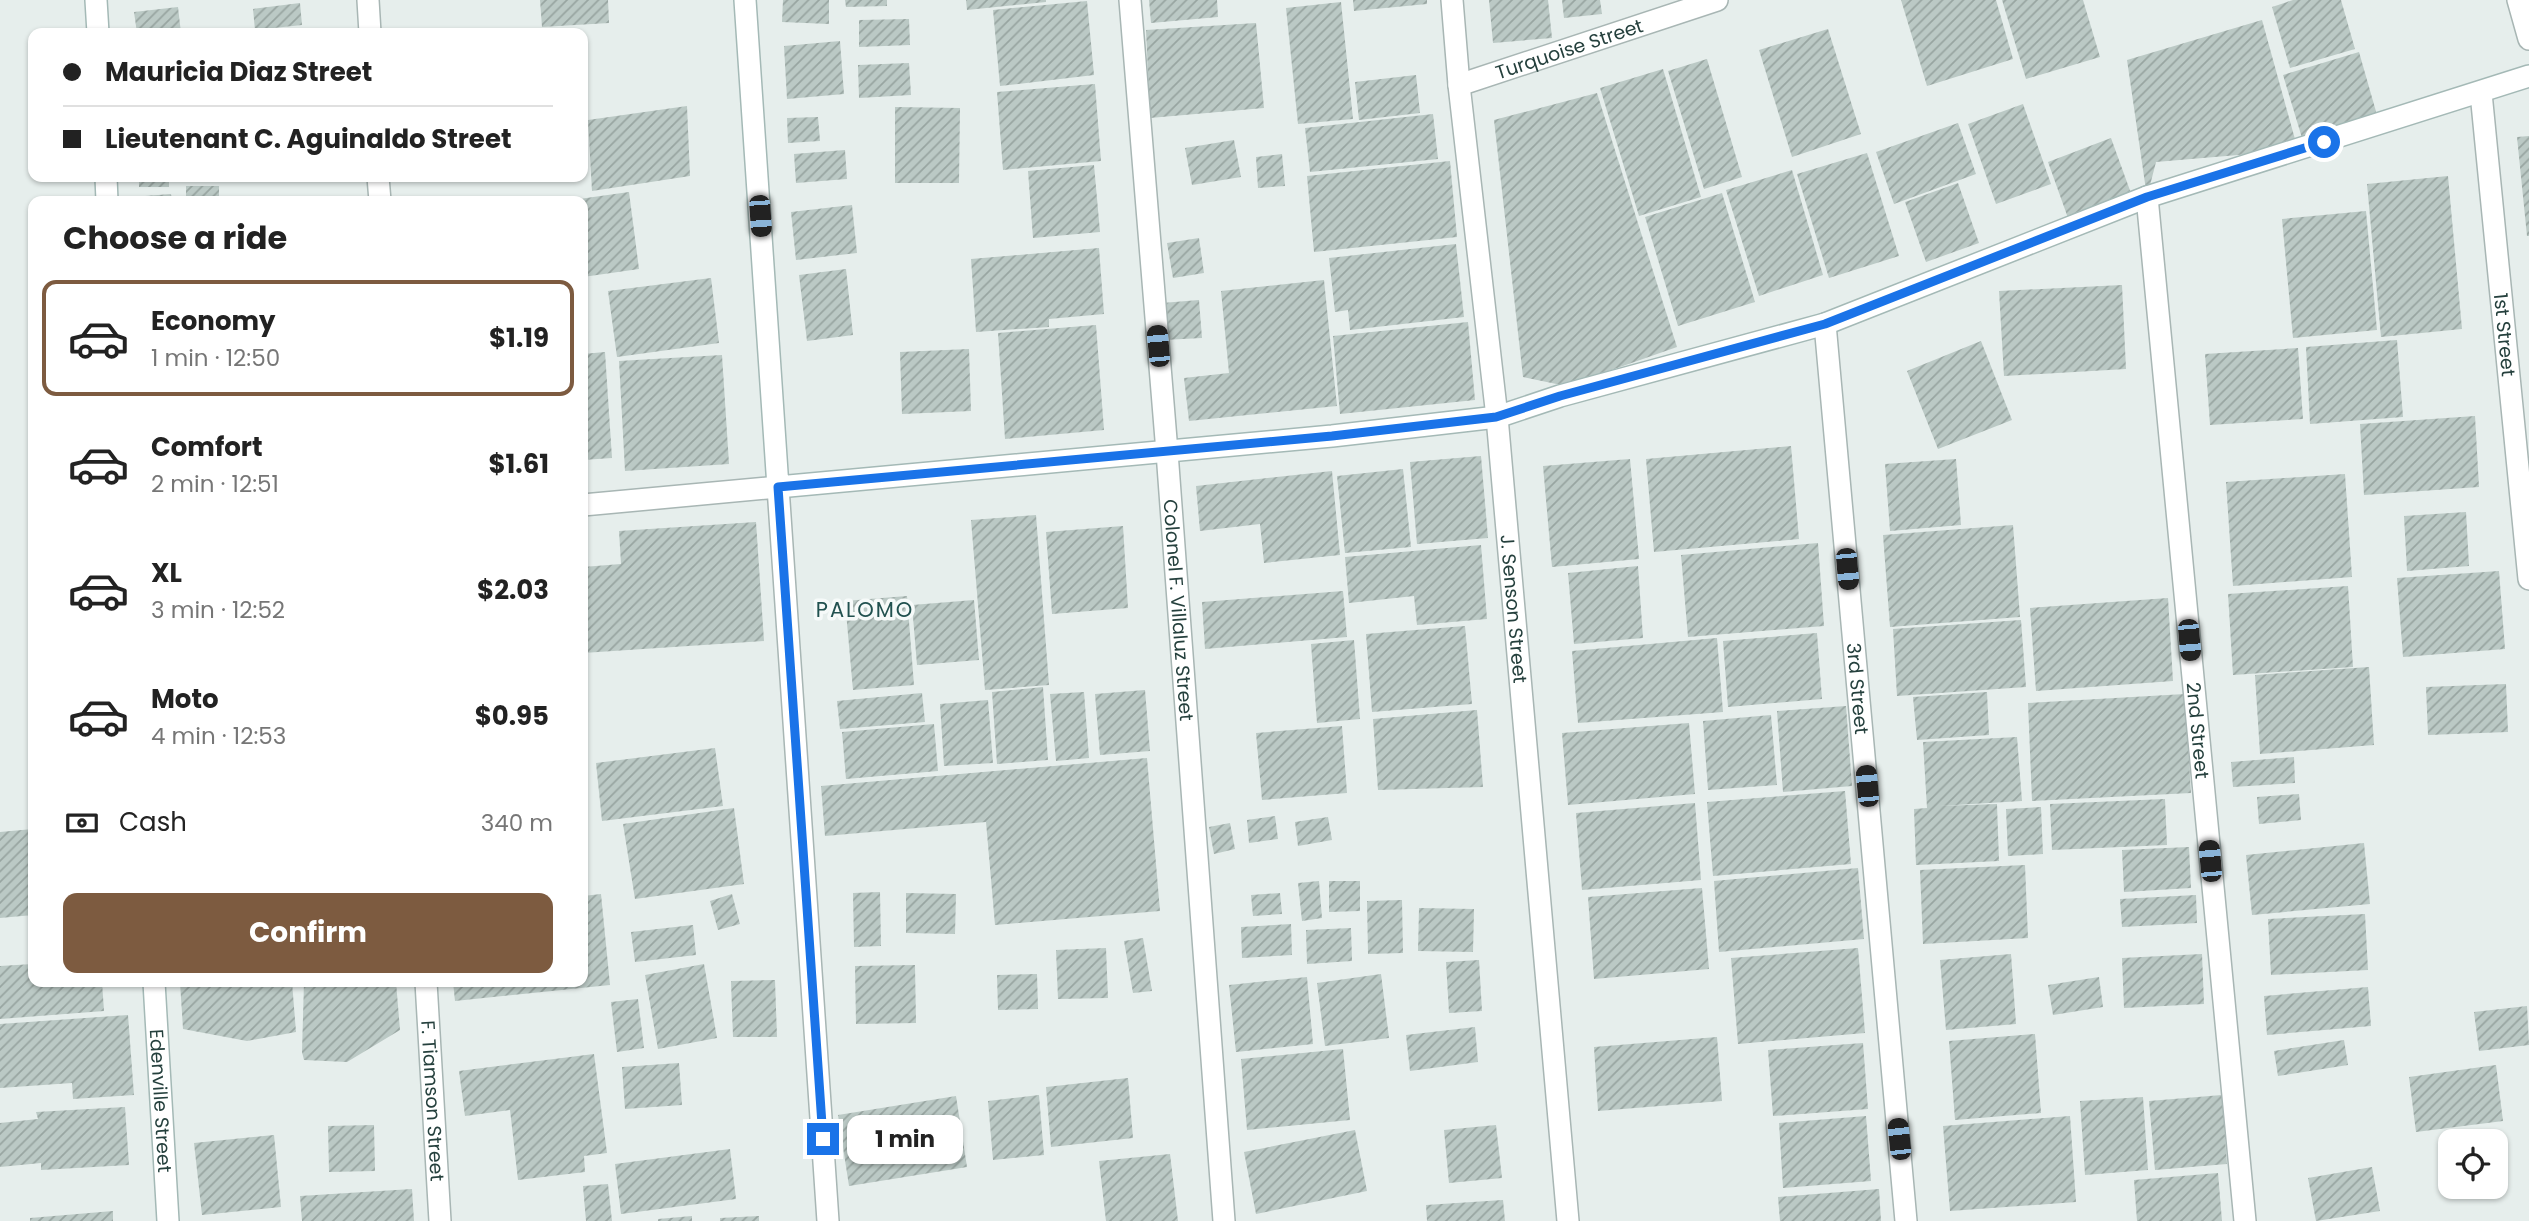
<!DOCTYPE html>
<html lang="en">
<head>
<meta charset="utf-8">
<style>
  :root { --surface:#fff; --page:#f2f2f2; --text:#222; --muted:#767676; --line:#e0e0e0; --accent:#7d5b40 }
  body { margin:0; font-family:Poppins,sans-serif; background:var(--page); color:var(--text); height:100vh; display:flex; flex-direction:column; font-size:26px; white-space:nowrap }
  * { box-sizing:border-box; margin:0 }
  p { font-size:23px; color:var(--muted) }
  .icon { flex:none; width:38px; height:38px; fill:none; stroke:currentColor; stroke-width:2; stroke-linecap:round; stroke-linejoin:round }
  .map { position:relative; flex:1; overflow:hidden }
  .panel { position:absolute; left:28px; top:196px; width:560px; height:791px; display:flex; flex-direction:column; background:var(--surface); border-radius:14px; box-shadow:0 2px 5px #0004 }
  .panel>* { flex:none }
  .hud { position:absolute; left:28px; top:28px; width:560px; height:154px; border-radius:14px; box-shadow:0 2px 5px #0004; display:grid; align-content:center; height:154px; padding:0 35px; background:var(--surface) }
  .controls { position:absolute; left:2438px; top:1129px; display:grid; gap:14px }
  .controls a { display:grid; place-items:center; width:70px; height:70px; border-radius:14px; background:var(--surface); box-shadow:0 2px 5px #0004; font-size:35px }
  .end { position:absolute; width:32px; height:32px; margin:-16px; border:9px solid #1a73e8; background:#fff; box-shadow:0 0 0 4px #fff }
  .from { border-radius:50% }
  .bubble { position:absolute; height:49px; border-radius:14px; background:var(--surface); box-shadow:0 2px 5px #0004; font-size:23px; font-weight:700; line-height:49px; text-align:center }
  .car { position:absolute; width:21px; height:42px; margin:-21px -10px; border-radius:9px; box-shadow:0 0 5px 2px #0007; background:linear-gradient(#222 24%,#8ab4d8 0 40%,#222 0 76%,#8ab4d8 0 86%,#222 0) }
  .hud b { display:flex; align-items:center; gap:24px; height:66px; font-size:26px }
  .hud b+b { border-top:2px solid var(--line) }
  .hud i { width:18px; height:18px; background:var(--text) }
  ul { padding:0; list-style:none }
  li { display:flex; align-items:center; gap:21px; height:116px; margin:0 14px 10px; padding:0 21px; border:4px solid transparent; border-radius:14px }
  li div { flex:1 }
  li b { display:block; font-size:26px }
  li em { font-style:normal; font-weight:700 }
  li.on { border-color:var(--accent) }
  li>.icon { width:63px; height:63px; stroke-width:1.5 }
  h2 { padding:0 35px; font-size:32px; line-height:84px }
  .pay { display:flex; align-items:center; gap:18px; height:77px; padding:0 35px; font-size:26px }
  .pay p { margin-inline-start:auto }
  .button { display:flex; gap:14px; margin-top:auto; padding:14px 35px }
  .button a { flex:1; height:80px; border-radius:14px; background:var(--accent); color:#fff; font-size:28px; font-weight:700; line-height:80px; text-align:center }
  .map>svg:first-child { display:block }
  .building { fill:url(#building-hatch) }
  .lines { fill:none; stroke-linecap:round; stroke-linejoin:round }
  .street-casing { stroke:#a8b6b4; stroke-width:24 }
  .secondary-casing { stroke:#a4b9b6; stroke-width:24 }
  .street { stroke:#fff; stroke-width:21 }
  .secondary { stroke:#fff; stroke-width:21 }
  .route { stroke:#1a73e8; stroke-width:9 }
  .labels { text-anchor:middle; stroke-width:7; stroke-linejoin:round; paint-order:stroke }
  .street-label { font-size:19px; fill:#25403d; stroke:#f6faf9 }
  .neighbourhood-label { font-size:21px; letter-spacing:2px; fill:#21514f; stroke:#f6faf9 }
</style>
</head>
<body>
<div class="map">
<svg width="2529" height="1221" viewBox="0 0 2529 1221">
  <defs>
    <pattern id="building-hatch" width="6" height="6" patternUnits="userSpaceOnUse" patternTransform="scale(1.75)"><rect width="6" height="6" fill="#bbc9c5"/><path d="M-1 1l2-2M0 6l6-6M5 7l2-2" fill="none" stroke="#98a5a1"/></pattern>
  </defs>
  <rect width="100%" height="100%" fill="#e6eeec"/>
  <g class="building">
    <path d="M540 0H608L609 23 542 27Z"/>
    <path d="M783 0H829V24L782 22Z"/>
    <path d="M845 0H887V6L846 7Z"/>
    <path d="M966 0H1046V2L967 10Z"/>
    <path d="M1149 0H1217L1218 17 1151 23Z"/>
    <path d="M1353 0H1427V4L1354 11Z"/>
    <path d="M1489 0H1548L1552 38 1493 43Z"/>
    <path d="M1562 0H1600L1602 14 1564 18Z"/>
    <path d="M1901 0H1996L2013 59 1927 86Z"/>
    <path d="M2002 0H2083L2100 57 2026 79Z"/>
    <path d="M2293 0H2341L2355 49 2290 68 2272 7Z"/>
    <path d="M1087 1 1094 75 1000 86 993 10Z"/>
    <path d="M1341 2 1353 119 1298 124 1286 8Z"/>
    <path d="M300 3 302 25 255 30 253 9Z"/>
    <path d="M178 7 181 33H137L134 12Z"/>
    <path d="M909 19 910 45 859 47V20Z"/>
    <path d="M2262 20 2298 150 2156 162 2147 197 2127 60Z"/>
    <path d="M1256 23 1264 108 1150 118 1146 30Z"/>
    <path d="M1828 29 1861 134 1792 157 1759 50Z"/>
    <path d="M840 41 844 94 787 99 784 46Z"/>
    <path d="M2359 52 2377 115 2302 138 2283 75Z"/>
    <path d="M1707 59 1742 177 1704 189 1668 71Z"/>
    <path d="M909 63 911 95 859 98 858 65Z"/>
    <path d="M1663 69 1701 197 1639 216 1600 88Z"/>
    <path d="M1416 75 1420 113 1359 120 1355 82Z"/>
    <path d="M1095 84 1101 161 1003 170 997 92Z"/>
    <path d="M1597 93 1677 347 1566 386 1523 377 1494 120Z"/>
    <path d="M2023 104 2051 184 1996 204 1968 124Z"/>
    <path d="M687 106 690 176 592 191 588 120Z"/>
    <path d="M895 107 960 108 959 183H895Z"/>
    <path d="M1433 114 1438 159 1310 172 1305 128Z"/>
    <path d="M818 117 820 141 788 143 787 118Z"/>
    <path d="M1958 123 1976 174 1894 204 1876 152Z"/>
    <path d="M2529 136V236H2527L2517 137Z"/>
    <path d="M2111 138 2132 196 2068 218 2048 162Z"/>
    <path d="M1234 140 1241 177 1192 185 1185 148Z"/>
    <path d="M845 150 847 179 796 183 794 154Z"/>
    <path d="M1867 153 1899 256 1829 278 1797 174Z"/>
    <path d="M1282 154 1285 186 1258 188 1256 157Z"/>
    <path d="M1450 161 1457 237 1314 252 1307 176Z"/>
    <path d="M1094 165 1100 232 1033 238 1028 171Z"/>
    <path d="M1792 170 1823 275 1759 296 1726 190Z"/>
    <path d="M2448 176 2462 329 2381 337 2367 184Z"/>
    <rect x="139" y="177" width="30" height="10"/>
    <path d="M1958 183 1979 243 1926 262 1905 202Z"/>
    <rect x="186" y="186" width="33" height="15"/>
    <path d="M629 192 639 269 583 277V201L572 200Z"/>
    <path d="M1722 193 1755 302 1678 326 1645 217Z"/>
    <path d="M171 194 172 201H146L145 196Z"/>
    <path d="M852 205 857 253 796 260 791 212Z"/>
    <path d="M2366 211 2377 330 2293 338 2282 219Z"/>
    <path d="M1199 238 1204 273 1173 278 1167 243Z"/>
    <path d="M1456 244 1464 317 1350 330 1348 310 1335 312 1329 258Z"/>
    <path d="M1099 248 1104 314 1049 319V327L976 332 971 259Z"/>
    <path d="M846 269 853 335 807 341 799 275Z"/>
    <path d="M711 278 719 343 617 357 608 291Z"/>
    <path d="M1324 280 1337 406 1189 421 1184 378 1229 373 1221 291Z"/>
    <path d="M2122 285 2126 369 2004 376 1999 291Z"/>
    <path d="M1199 300 1202 338 1164 340 1162 303Z"/>
    <path d="M1468 322 1475 400 1340 414 1333 336Z"/>
    <path d="M1096 325 1104 430 1005 439 998 333Z"/>
    <path d="M2397 340 2403 417 2310 424 2306 347Z"/>
    <path d="M1981 341 2012 420 1938 449 1907 371Z"/>
    <path d="M2298 348 2303 419 2210 425 2205 354Z"/>
    <path d="M969 349 971 411 902 414 900 352Z"/>
    <path d="M605 352 612 458 583 460V354Z"/>
    <path d="M722 355 729 464 625 471 619 361Z"/>
    <path d="M2475 416 2479 487 2364 495 2360 424Z"/>
    <path d="M1791 446 1799 539 1654 552 1646 459Z"/>
    <path d="M1481 456 1488 538 1417 544 1410 462Z"/>
    <path d="M1630 459 1639 559 1552 567 1543 466Z"/>
    <path d="M1956 459 1961 525 1890 531 1885 464Z"/>
    <path d="M1403 469 1411 547 1345 553 1337 476Z"/>
    <path d="M1332 471 1340 555 1264 563 1260 524 1200 531 1196 486Z"/>
    <path d="M2345 474 2352 577 2233 586 2226 482Z"/>
    <path d="M2466 512 2469 566 2407 571 2404 516Z"/>
    <path d="M1036 515 1049 685 985 690 971 520Z"/>
    <path d="M756 522 764 641 583 653V567L621 564 619 531Z"/>
    <path d="M2013 525 2020 617 1890 627 1883 535Z"/>
    <path d="M1123 526 1128 608 1052 614 1046 532Z"/>
    <path d="M1818 543 1824 626 1688 637 1681 555Z"/>
    <path d="M1481 545 1487 619 1417 625 1414 596 1349 603 1345 557Z"/>
    <path d="M1638 566 1643 638 1574 644 1568 573Z"/>
    <path d="M2499 571 2505 649 2403 657 2397 578Z"/>
    <path d="M2348 586 2353 667 2233 675 2228 594Z"/>
    <path d="M1343 591 1347 637 1205 649 1202 602Z"/>
    <path d="M907 596 914 685 853 690 845 601Z"/>
    <path d="M2168 598 2173 681 2036 691 2030 608Z"/>
    <path d="M974 600 979 660 917 665 912 605Z"/>
    <path d="M2021 620 2026 687 1897 696 1893 629Z"/>
    <path d="M1465 626 1472 704 1372 712 1366 634Z"/>
    <path d="M1817 633 1822 699 1728 707 1723 641Z"/>
    <path d="M1717 638 1723 712 1578 723 1572 651Z"/>
    <path d="M1354 640 1360 719 1317 723 1311 644Z"/>
    <path d="M2369 667 2374 745 2260 754 2255 675Z"/>
    <path d="M2506 684 2508 732 2428 735 2426 687Z"/>
    <path d="M1043 687 1048 760 997 764 992 692Z"/>
    <path d="M1145 690 1150 751 1100 755 1095 694Z"/>
    <path d="M1084 692 1089 758 1056 761 1050 694Z"/>
    <path d="M1987 692 1989 735 1917 740 1913 697Z"/>
    <path d="M922 693 925 722 840 729 837 701Z"/>
    <path d="M2185 694 2191 793 2032 801 2028 703Z"/>
    <path d="M988 700 993 763 944 766 940 704Z"/>
    <path d="M1846 706 1852 786 1783 792 1777 711Z"/>
    <path d="M1477 710 1483 787 1378 790 1373 719Z"/>
    <path d="M1771 715 1777 785 1708 790 1703 721Z"/>
    <path d="M1689 723 1695 794 1568 805 1562 733Z"/>
    <path d="M934 724 938 771 846 779 842 732Z"/>
    <path d="M1342 726 1347 793 1262 800 1256 733Z"/>
    <path d="M2017 737 2022 801 1939 806 1997 804 1999 861 1916 865 1914 809 1927 808 1923 742Z"/>
    <path d="M715 748 723 806 602 821 596 763Z"/>
    <path d="M2294 757 2295 783 2233 787 2231 762Z"/>
    <path d="M1147 758 1160 911 995 925 986 822 825 836 821 786Z"/>
    <path d="M1845 791 1851 864 1713 876 1707 802Z"/>
    <path d="M2299 794 2301 820 2259 824 2257 797Z"/>
    <path d="M2165 799 2167 845 2052 850 2050 804Z"/>
    <path d="M1695 803 1701 880 1582 890 1576 813Z"/>
    <path d="M2041 807 2043 854 2008 856 2006 809Z"/>
    <path d="M734 808 744 884 635 899 623 824Z"/>
    <path d="M1275 816 1278 839 1249 843 1247 820Z"/>
    <path d="M1328 817 1332 840 1298 846 1295 822Z"/>
    <path d="M1230 823 1235 849 1214 854 1209 827Z"/>
    <path d="M33 829V915L0 918V832Z"/>
    <path d="M2364 843 2370 904 2252 915 2246 855Z"/>
    <path d="M2189 847 2191 888 2124 892 2122 850Z"/>
    <path d="M2025 865 2028 938 1923 944 1920 870Z"/>
    <path d="M1858 868 1864 939 1719 952 1714 881Z"/>
    <path d="M1319 881 1322 918 1302 921 1298 883Z"/>
    <path d="M1329 881H1360V911L1329 912Z"/>
    <path d="M1702 888 1709 969 1594 979 1588 897Z"/>
    <path d="M880 892 881 946 854 947 853 893Z"/>
    <path d="M906 893 956 894 955 934 906 933Z"/>
    <path d="M1280 893 1282 914 1253 916 1251 895Z"/>
    <path d="M601 894 610 985 455 1001 453 982H583V896Z"/>
    <path d="M732 894 740 924 718 930 710 901Z"/>
    <path d="M2196 895 2197 923 2122 927 2120 899Z"/>
    <path d="M1402 900 1403 953 1368 954 1367 901Z"/>
    <path d="M1419 908 1474 909 1473 952 1418 951Z"/>
    <path d="M2365 914 2368 970 2271 975 2268 919Z"/>
    <path d="M1291 924 1292 955 1242 958 1241 927Z"/>
    <path d="M693 925 696 955 635 962 631 932Z"/>
    <path d="M1351 928 1352 961 1307 964 1306 930Z"/>
    <path d="M1143 938 1152 991 1133 993 1124 941Z"/>
    <path d="M1106 948 1108 998 1058 999 1056 950Z"/>
    <path d="M1858 948 1865 1033 1738 1044 1731 958Z"/>
    <path d="M2011 954 2016 1024 1946 1030 1940 960Z"/>
    <path d="M2202 954 2204 1004 2124 1008 2122 958Z"/>
    <path d="M1479 960 1482 1011 1449 1013 1446 962Z"/>
    <path d="M33 964V982H102L104 1011 0 1019V966Z"/>
    <path d="M704 964 717 1038 658 1049 645 975Z"/>
    <path d="M915 965 916 1023 856 1024 855 966Z"/>
    <path d="M1037 974 1038 1009 998 1010 997 975Z"/>
    <path d="M1381 974 1389 1038 1325 1046 1317 983Z"/>
    <path d="M1307 977 1313 1044 1236 1052 1229 985Z"/>
    <path d="M2099 977 2103 1007 2053 1015 2048 985Z"/>
    <path d="M775 980 777 1037H733L731 981Z"/>
    <path d="M180 982H292L296 1032 247 1041 183 1029Z"/>
    <path d="M304 982H396L400 1030 347 1062 304 1060 302 1052Z"/>
    <path d="M2368 987 2371 1026 2267 1035 2264 996Z"/>
    <path d="M638 999 644 1048 617 1052 611 1002Z"/>
    <path d="M2527 1006 2529 1045 2479 1051 2474 1012Z"/>
    <path d="M128 1015 134 1095 73 1099 72 1083 0 1088V1024Z"/>
    <path d="M1475 1027 1478 1062 1410 1071 1406 1035Z"/>
    <path d="M2035 1034 2041 1113 1955 1120 1949 1041Z"/>
    <path d="M1717 1037 1722 1101 1598 1111 1594 1047Z"/>
    <path d="M2344 1040 2348 1065 2278 1076 2274 1051Z"/>
    <path d="M1863 1043 1868 1109 1773 1116 1768 1050Z"/>
    <path d="M1343 1049 1350 1120 1247 1130 1241 1059Z"/>
    <path d="M594 1054 607 1153 584 1156 585 1172 518 1180 510 1110 465 1116 459 1071Z"/>
    <path d="M679 1063 682 1105 625 1109 622 1067Z"/>
    <path d="M2496 1065 2503 1121 2416 1132 2409 1077Z"/>
    <path d="M1128 1078 1133 1138 1051 1147 1046 1087Z"/>
    <path d="M1039 1095 1044 1155 993 1160 988 1101Z"/>
    <path d="M2222 1095 2227 1164 2155 1170 2149 1101Z"/>
    <path d="M956 1096 967 1167 849 1186 838 1115Z"/>
    <path d="M2143 1097 2148 1170 2085 1175 2080 1101Z"/>
    <path d="M125 1107 129 1165 41 1170V1163L0 1167V1123L38 1119 36 1112Z"/>
    <path d="M1866 1116 1871 1181 1783 1188 1779 1123Z"/>
    <path d="M2070 1116 2076 1202 1950 1211 1943 1126Z"/>
    <path d="M374 1125 375 1171 329 1172 328 1126Z"/>
    <path d="M1496 1125 1502 1178 1449 1183 1444 1130Z"/>
    <path d="M1355 1130 1367 1191 1256 1214 1244 1152Z"/>
    <path d="M274 1135 281 1207 202 1215 194 1143Z"/>
    <path d="M730 1149 736 1199 621 1214 615 1164Z"/>
    <path d="M1170 1154 1178 1221H1106L1099 1161Z"/>
    <path d="M2372 1167 2380 1211 2316 1221 2308 1178Z"/>
    <path d="M2218 1173 2222 1221H2137L2134 1180Z"/>
    <path d="M608 1184 612 1221H586L583 1186Z"/>
    <path d="M412 1189 414 1221H302L300 1196Z"/>
    <path d="M1879 1189 1881 1221H1780L1778 1197Z"/>
    <path d="M1503 1200 1505 1221H1427L1426 1205Z"/>
    <path d="M113 1211V1221H30V1218Z"/>
    <path d="M692 1216V1221H658V1219Z"/>
    <path d="M759 1216V1221H720V1218Z"/>
  </g>
  <g class="lines">
    <g class="street-casing">
      <g id="street">
        <path d="M368 0 370 33"/>
        <path id="s1" d="M1130 0 1167 452 1224 1221"/>
        <path id="s2" d="M1452 0 1459 85 1497 417 1568 1221"/>
        <path d="M2518 0 2529 39"/>
        <path id="s3" d="M1459 85 1717 0"/>
        <path id="s4" d="M2481 93 2529 579"/>
        <path d="M378 177 380 201"/>
        <path id="s5" d="M2147 197 2245 1221"/>
        <path id="s6" d="M1825 324 1906 1221"/>
        <path d="M583 505 778 487 828 1221"/>
        <path id="s7" d="M426 982 440 1221"/>
      </g>
    </g>
    <g class="secondary-casing">
      <g id="secondary">
        <path d="M96 0 98 33"/>
        <path d="M745 0 778 487 1332 436 1497 417 1560 396 1825 324 2147 197 2529 76"/>
        <path d="M106 177 107 201"/>
        <path id="s8" d="M154 982 168 1221"/>
      </g>
    </g>
    <use href="#street" class="street"/>
    <use href="#secondary" class="secondary"/>
  </g>
  <g class="lines">
    <path class="route" d="M823 1139 778 487 1332 436 1496 417 1560 396 1825 324 2147 197 2324 142"/>
  </g>
  <g class="labels">
    <g class="street-label">
      <text dy="7" stroke="none"><textPath href="#s3" startOffset="116">Turquoise Street</textPath></text>
      <text dy="7" stroke="none"><textPath href="#s4" startOffset="243">1st Street</textPath></text>
      <text dy="7" stroke="none"><textPath href="#s1" startOffset="612">Colonel F. Villaluz Street</textPath></text>
      <text dy="7" stroke="none"><textPath href="#s2" startOffset="612">J. Senson Street</textPath></text>
      <text dy="7" stroke="none"><textPath href="#s6" startOffset="366">3rd Street</textPath></text>
      <text dy="7" stroke="none"><textPath href="#s5" startOffset="536">2nd Street</textPath></text>
      <text dy="7" stroke="none"><textPath href="#s8" startOffset="119">Edenville Street</textPath></text>
      <text dy="7" stroke="none"><textPath href="#s7" startOffset="119">F. Tiamson Street</textPath></text>
    </g>
    <g class="neighbourhood-label">
      <text x="865" y="617">PALOMO</text>
    </g>
  </g>
</svg>
<div class="controls">
<a><svg class="icon" aria-label="locate" viewBox="0 0 24 24"><circle cx="12" cy="12" r="6"/><path d="M12 2v4M12 18v4M2 12h4M18 12h4"/></svg></a>
</div>
<i class="end from" style="left:2324px;top:142px"></i>
<i class="end" style="left:823px;top:1139px"></i>
<div class="bubble" style="left:847px;top:1115px;width:116px">1 min</div>
<i class="car" style="left:760px;top:216px;rotate:176deg"></i>
<i class="car" style="left:1158px;top:346px;rotate:355deg"></i>
<i class="car" style="left:1847px;top:569px;rotate:175deg"></i>
<i class="car" style="left:2189px;top:640px;rotate:175deg"></i>
<i class="car" style="left:1867px;top:786px;rotate:355deg"></i>
<i class="car" style="left:2210px;top:861px;rotate:355deg"></i>
<i class="car" style="left:1899px;top:1139px;rotate:354deg"></i>
<div class="hud">
<b><i class="from"></i>Mauricia Diaz Street</b>
<b><i></i>Lieutenant C. Aguinaldo Street</b>
</div>
<section class="panel">
<h2>Choose a ride</h2>
<ul>
<li class="on"><svg class="icon" aria-label="car" viewBox="0 0 24 24"><path d="M5 17H2v-5l4-1 3-4h7l3 4 3 1v5h-3M9 17h6M6 11h13"/><circle cx="7" cy="17" r="2"/><circle cx="17" cy="17" r="2"/></svg><div><b>Economy</b><p>1 min · 12:50</p></div><em>$1.19</em></li>
<li><svg class="icon" aria-label="car" viewBox="0 0 24 24"><path d="M5 17H2v-5l4-1 3-4h7l3 4 3 1v5h-3M9 17h6M6 11h13"/><circle cx="7" cy="17" r="2"/><circle cx="17" cy="17" r="2"/></svg><div><b>Comfort</b><p>2 min · 12:51</p></div><em>$1.61</em></li>
<li><svg class="icon" aria-label="car" viewBox="0 0 24 24"><path d="M5 17H2v-5l4-1 3-4h7l3 4 3 1v5h-3M9 17h6M6 11h13"/><circle cx="7" cy="17" r="2"/><circle cx="17" cy="17" r="2"/></svg><div><b>XL</b><p>3 min · 12:52</p></div><em>$2.03</em></li>
<li><svg class="icon" aria-label="car" viewBox="0 0 24 24"><path d="M5 17H2v-5l4-1 3-4h7l3 4 3 1v5h-3M9 17h6M6 11h13"/><circle cx="7" cy="17" r="2"/><circle cx="17" cy="17" r="2"/></svg><div><b>Moto</b><p>4 min · 12:53</p></div><em>$0.95</em></li>
</ul>
<div class="pay"><svg class="icon" aria-label="cash" viewBox="0 0 24 24"><path d="M3 7h18v10H3z"/><circle cx="12" cy="12" r="2"/></svg>Cash<p>340 m</p></div>
<div class="button"><a>Confirm</a></div>
</section>
</div>
</body>
</html>
